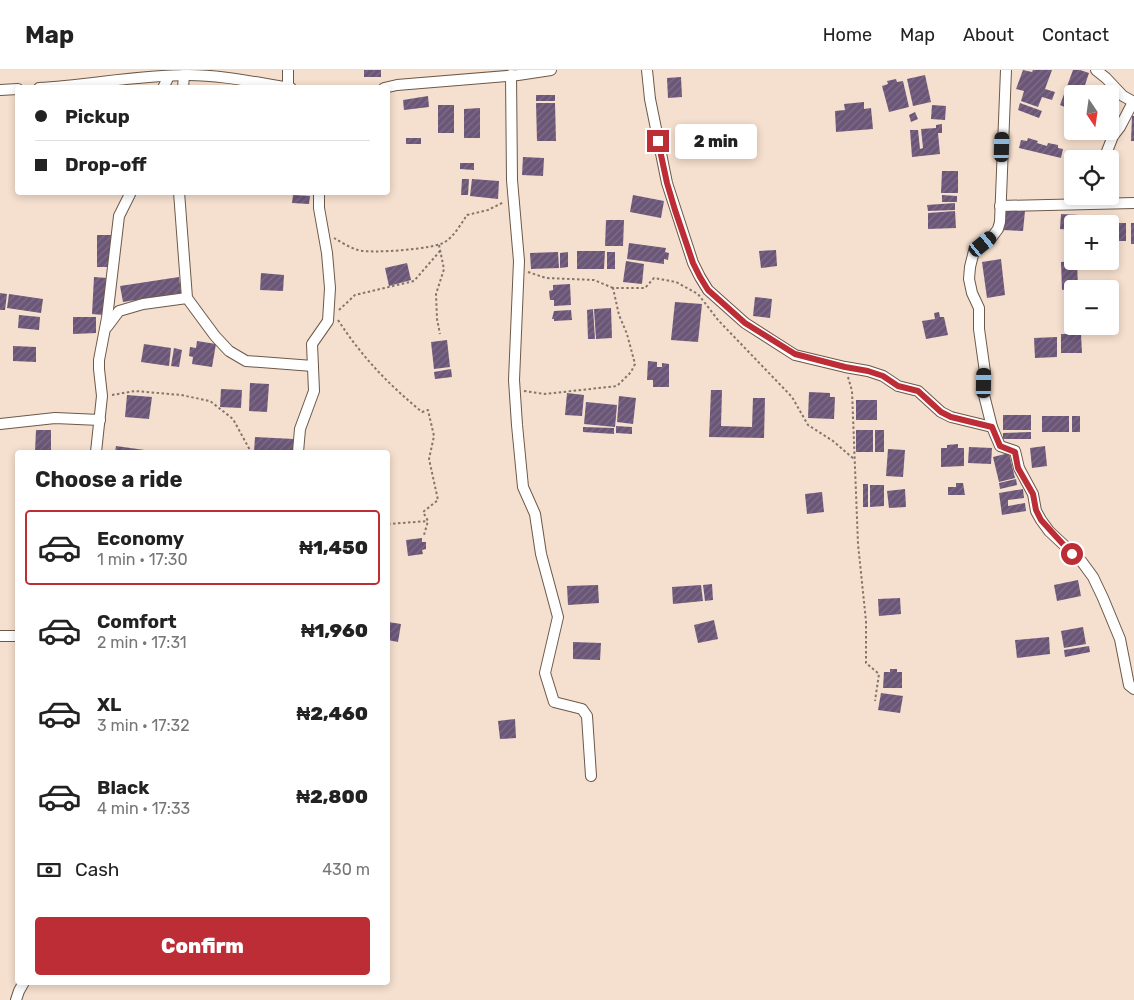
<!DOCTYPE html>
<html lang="en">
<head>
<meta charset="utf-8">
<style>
  :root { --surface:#fff; --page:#f6f6f6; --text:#222; --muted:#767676; --line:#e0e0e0; --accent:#bd2d36 }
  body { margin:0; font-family:Rubik,sans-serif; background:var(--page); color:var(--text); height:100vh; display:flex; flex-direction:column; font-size:19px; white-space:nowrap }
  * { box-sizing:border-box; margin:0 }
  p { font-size:16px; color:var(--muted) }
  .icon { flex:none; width:28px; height:28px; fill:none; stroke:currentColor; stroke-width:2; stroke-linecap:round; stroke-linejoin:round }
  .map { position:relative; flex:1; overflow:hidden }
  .side { position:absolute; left:15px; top:380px; width:375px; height:535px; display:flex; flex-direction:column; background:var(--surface); border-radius:5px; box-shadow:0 2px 8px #0003 }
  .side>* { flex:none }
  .hud { position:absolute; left:15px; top:15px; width:375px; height:110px; border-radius:5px; box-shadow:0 2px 8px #0003; display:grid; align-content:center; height:110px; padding:0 20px; background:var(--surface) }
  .needle { width:32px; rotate:167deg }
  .buttons { position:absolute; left:1064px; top:15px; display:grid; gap:10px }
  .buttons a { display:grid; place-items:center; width:55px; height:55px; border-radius:5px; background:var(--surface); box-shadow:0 2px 8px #0003; font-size:25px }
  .end { position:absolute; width:22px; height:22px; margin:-11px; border:6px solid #bd2d36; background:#fff; box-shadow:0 0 0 2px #fff }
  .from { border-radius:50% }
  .bubble { position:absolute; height:35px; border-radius:5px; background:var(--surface); box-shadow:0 2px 8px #0003; font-size:16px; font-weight:800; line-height:35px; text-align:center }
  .car { position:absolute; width:15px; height:30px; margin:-15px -8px; border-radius:6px; box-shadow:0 0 4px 1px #0007; background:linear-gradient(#222 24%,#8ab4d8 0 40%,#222 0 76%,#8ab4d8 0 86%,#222 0) }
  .hud b { display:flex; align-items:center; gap:18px; height:48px; font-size:19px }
  .hud b+b { border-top:1px solid var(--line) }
  .hud i { width:12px; height:12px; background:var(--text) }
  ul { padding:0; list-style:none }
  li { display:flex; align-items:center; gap:15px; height:75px; margin:0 10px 8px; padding:0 10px; border:2px solid transparent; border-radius:5px }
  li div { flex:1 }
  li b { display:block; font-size:19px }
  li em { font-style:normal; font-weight:800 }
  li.selected { border-color:var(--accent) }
  li>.icon { width:45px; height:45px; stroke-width:1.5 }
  h2 { padding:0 20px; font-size:22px; line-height:60px }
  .pay { display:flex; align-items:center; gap:12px; height:55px; padding:0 20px; font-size:19px }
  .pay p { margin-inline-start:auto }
  .cta { display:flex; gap:10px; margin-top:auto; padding:10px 20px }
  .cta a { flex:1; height:58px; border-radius:5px; background:var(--accent); color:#fff; font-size:20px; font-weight:800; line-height:58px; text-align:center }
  header { display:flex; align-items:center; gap:30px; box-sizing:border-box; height:70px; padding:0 25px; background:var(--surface); border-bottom:1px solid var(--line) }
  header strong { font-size:24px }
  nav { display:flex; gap:28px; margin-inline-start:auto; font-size:18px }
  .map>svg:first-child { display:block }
  .building { fill:url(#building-hatch) }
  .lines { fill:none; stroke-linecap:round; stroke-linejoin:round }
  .minor-casing { stroke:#6c594a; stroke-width:12 }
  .path { stroke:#84756a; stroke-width:2; stroke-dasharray:2.5 2.5; stroke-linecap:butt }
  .minor { stroke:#fff; stroke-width:10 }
  .route { stroke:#bd2d36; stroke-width:6 }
</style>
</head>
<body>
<header>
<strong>Map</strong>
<nav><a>Home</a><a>Map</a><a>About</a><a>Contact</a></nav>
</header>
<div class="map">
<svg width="1134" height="930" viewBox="0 0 1134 930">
  <defs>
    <pattern id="building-hatch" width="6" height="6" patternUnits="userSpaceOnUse" patternTransform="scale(1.25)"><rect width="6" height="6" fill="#6b5678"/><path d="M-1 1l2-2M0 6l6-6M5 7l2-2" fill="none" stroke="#7e6e87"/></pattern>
  </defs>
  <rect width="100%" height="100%" fill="#f5dfce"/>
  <g class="building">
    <rect x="364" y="0" width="17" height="7"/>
    <path d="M1023 0 1032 2 1033 0H1052L1045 19 1055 22 1052 30 1042 27 1038 37 1021 31 1024 21 1016 19Z"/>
    <path d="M1073 0H1080L1089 3 1082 24H1072V40L1060 35Z"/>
    <path d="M925 5 931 32 913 36 907 9Z"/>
    <path d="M681 7 682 27 668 28 667 8Z"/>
    <path d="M896 9 897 12 903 11 909 37 889 42 882 16 888 14 887 11Z"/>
    <rect x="536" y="25" width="19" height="6"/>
    <path d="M428 26 429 37 404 40 403 30Z"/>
    <path d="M864 32V39L871 38 873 59 836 62 835 41 845 40 844 34Z"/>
    <path d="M536 33H555L556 71H537Z"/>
    <path d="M1020 33 1042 41 1039 48 1018 40Z"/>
    <rect x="438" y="35" width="16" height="28"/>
    <path d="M932 35 946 36 945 50 931 49Z"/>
    <path d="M480 38V68H464V39Z"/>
    <path d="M915 42 918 49 911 52 909 45Z"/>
    <path d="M1132 46H1134V71H1131Z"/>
    <path d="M942 54V63H938L940 84 912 87 910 60H918L920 79 923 78 921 59 936 58V55Z"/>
    <path d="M707 64 708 84 689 85 688 65Z"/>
    <rect x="406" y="68" width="15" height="6"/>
    <path d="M1028 68 1038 71 1037 73 1047 76 1048 73 1058 75V78L1063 79 1061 88 1019 78 1021 70 1027 71Z"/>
    <path d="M523 87 544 88 543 106 522 105Z"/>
    <path d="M460 93H474V100L460 99Z"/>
    <path d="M942 101H958V123H941Z"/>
    <path d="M462 109H469L468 125H461Z"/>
    <path d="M472 109 499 111 498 129 470 126Z"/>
    <path d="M293 125 310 126 309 134 292 133Z"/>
    <path d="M633 125 664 131 661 148 630 142Z"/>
    <path d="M942 125 957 126V132H942Z"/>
    <path d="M955 133V140L928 141 927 135Z"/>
    <path d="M1003 140 1025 141 1023 161 1002 160Z"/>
    <path d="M955 141 956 158 928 159V143Z"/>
    <path d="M1061 144 1079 145V154H1072V160L1060 159Z"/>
    <path d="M606 150H624L623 176H605Z"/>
    <rect x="1110" y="153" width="16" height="18"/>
    <rect x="1131" y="153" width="3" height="21"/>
    <rect x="97" y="165" width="14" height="32"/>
    <path d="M629 173 666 178 665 182 669 183 668 190 664 189V194L627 189Z"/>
    <path d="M776 180 777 196 761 198 759 181Z"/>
    <path d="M577 181H605L604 199H577Z"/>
    <path d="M558 182 559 198 531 199 530 183Z"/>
    <path d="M568 182V197L560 198V183Z"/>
    <rect x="607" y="182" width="8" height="17"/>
    <path d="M1001 189 1005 225 987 228 982 192Z"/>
    <path d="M626 191 644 194 642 214 623 212Z"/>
    <path d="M1077 191 1078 219 1062 220 1061 192Z"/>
    <path d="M407 193 411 210 389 216 385 198Z"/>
    <path d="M261 203 284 205 283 221 260 220Z"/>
    <path d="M94 207 107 208 104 245 92 244Z"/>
    <path d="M179 207 181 223 123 232 120 216Z"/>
    <path d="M570 214 571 235 554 236V230H550L549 221 553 220V215Z"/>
    <path d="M0 223 7 224 5 240H0Z"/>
    <path d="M9 224 43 229 41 243 7 238Z"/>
    <path d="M755 227 772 229 770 248 753 246Z"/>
    <path d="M675 232 702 234 698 272 671 270Z"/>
    <path d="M611 238 612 268 596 269 594 239Z"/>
    <path d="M593 239 595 269H588L587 240Z"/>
    <path d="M571 240 572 250 554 251V249H552L554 241Z"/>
    <path d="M939 242 940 247H944L948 265 926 269 922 251 935 249 934 243Z"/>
    <path d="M19 245 40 247 39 260 18 258Z"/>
    <path d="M73 247H96V263L73 264Z"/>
    <path d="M1061 264H1081L1082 283H1061Z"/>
    <path d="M1057 267V287L1035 288 1034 268Z"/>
    <path d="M447 270 450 297 434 299 431 272Z"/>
    <path d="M197 271 216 274 212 297 192 294 193 287 189 286 190 277 196 278Z"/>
    <path d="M144 274 171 278 169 296 141 292Z"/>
    <path d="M13 276 36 277V292L13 291Z"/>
    <path d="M174 278 182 280 179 297 171 296Z"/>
    <path d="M648 291 657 292V297H662V293L669 294V317H653V310H647Z"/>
    <path d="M451 299 452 307 435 309 434 302Z"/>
    <path d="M250 313 269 314 267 342 249 341Z"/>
    <path d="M221 319 242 320 241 338 220 337Z"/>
    <path d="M711 320H722L721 356 752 357 753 328H765L764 368 709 367Z"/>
    <path d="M809 322 830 323V327H835L834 349 808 348Z"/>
    <path d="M567 323 584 325 582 346 565 345Z"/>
    <path d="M127 325 152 327 149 349 125 347Z"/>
    <path d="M619 326 636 328 633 354 617 352Z"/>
    <rect x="856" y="330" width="21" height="20"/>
    <path d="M586 332 617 335 615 357 584 354Z"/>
    <rect x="1003" y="345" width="28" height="15"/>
    <rect x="1042" y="346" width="27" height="16"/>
    <rect x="1072" y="346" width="8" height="16"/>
    <path d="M616 356 632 357V364L616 363Z"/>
    <path d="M583 357 614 358V364L583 362Z"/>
    <path d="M36 360H51V382H35Z"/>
    <rect x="856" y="360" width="17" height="22"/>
    <rect x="875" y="360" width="9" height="22"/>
    <path d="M1031 362V369H1003V363Z"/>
    <path d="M255 367 294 369 293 382H254Z"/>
    <path d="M958 374V378H964V396L941 397V378H947V375Z"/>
    <path d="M116 376 152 381V382H115Z"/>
    <path d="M1045 376 1047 396 1032 398 1030 378Z"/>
    <path d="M969 377 992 378 991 394 968 393Z"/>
    <path d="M888 379 905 380 903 407 886 406Z"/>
    <path d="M1009 383 1015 408 999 412 993 387Z"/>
    <path d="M1016 409 1017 415 1000 419 999 413Z"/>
    <path d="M956 413H963L965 425H948V417H956Z"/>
    <rect x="863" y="414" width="5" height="23"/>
    <path d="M870 415H884V436L870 437Z"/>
    <path d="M905 419 906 437 889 438 887 421Z"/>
    <path d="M1023 419 1024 428 1008 430V436L1025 433 1026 441 1002 445 999 423Z"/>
    <path d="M822 422 824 442 807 444 805 424Z"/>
    <path d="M422 468V472H426V479L422 480 423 484 408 486 406 470Z"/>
    <path d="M1078 510 1081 526 1057 531 1054 515Z"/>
    <path d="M712 514 713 530 705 531 703 515Z"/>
    <path d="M598 515 599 533 568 535 567 516Z"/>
    <path d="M701 515 703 531 673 534 672 517Z"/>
    <path d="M900 528 901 544 879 546 878 529Z"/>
    <path d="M714 550 718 569 698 573 694 555Z"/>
    <path d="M388 552 401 554 398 572 388 570Z"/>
    <path d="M1083 557 1086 574 1064 578 1061 561Z"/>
    <path d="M1049 567 1050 584 1017 588 1015 570Z"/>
    <path d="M573 572 601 573 600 590 573 589Z"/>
    <path d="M1089 576 1090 582 1065 587 1064 580Z"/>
    <path d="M890 599H897V602H902V618H883L884 602H890Z"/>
    <path d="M881 623 903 626 900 643 878 640Z"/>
    <path d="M515 649 516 668 500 669 498 651Z"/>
  </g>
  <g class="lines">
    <g class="minor-casing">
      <g id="minor">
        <path d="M288 0V17"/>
        <path d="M647 0 650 29 667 113 693 193 700 207 708 220 745 253 795 285 845 297 868 301 883 306 898 316 918 321 941 342 951 347 992 357 1000 376 1015 381 1019 398 1033 424 1036 441 1041 450 1049 461 1082 492 1093 507 1103 528 1120 569 1129 615 1134 619"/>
        <path d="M1096 0 1106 8 1123 26 1134 32"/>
        <path d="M511 5 512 110 519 191 514 310 517 355 523 417 535 444 541 484 558 547 545 603 554 632 582 639 587 646 591 706"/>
        <path d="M39 18C89 15 139 5 188 5 223 5 257 13 291 18"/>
        <path d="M163 18 169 6"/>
        <path d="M183 18 184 5"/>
        <path d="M384 18 397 15 518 5 551 0"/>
        <path d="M0 20 18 19"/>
        <path d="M1104 89 1113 66 1120 57 1133 32"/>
        <path d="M179 122 187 228 215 266 229 281 246 291 313 296"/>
        <path d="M1000 136 1134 133"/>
        <path d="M107 257 119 241 143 234 187 228"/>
        <path d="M0 354 55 348 100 350"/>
        <path d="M992 357 984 325 985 302 979 259V238L972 223 969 209 970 197 974 181 992 167 998 159 1000 152 1006 0"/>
        <path d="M96 382 102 326 99 299V290L107 248 119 146 131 122"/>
        <path d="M298 382 300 359 314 321 312 274 328 251 330 218 327 183 319 138V122"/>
        <path d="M0 566H18"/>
        <path d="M16 930 19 921 24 912"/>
      </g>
    </g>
    <g class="path">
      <path d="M334 168C341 172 350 178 358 180 371 184 435 179 445 172 455 165 461 154 467 145L488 140 504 132"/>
      <path d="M439 175 444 199 436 224 437 249 440 264"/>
      <path d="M528 202 546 208 594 210 613 218"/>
      <path d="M339 240 355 225 414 211 440 181"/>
      <path d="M338 250C362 287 388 314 422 342L428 340 434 366 429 389 438 430 423 442 428 451 424 465"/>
      <path d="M848 307 852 321 858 474 866 551V593L879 604 875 631"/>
      <path d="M524 321 545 324 617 316 631 302 635 294 627 264 619 245 613 218H645L654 208 676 212 698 224 718 250 792 327 808 355 833 371 854 389"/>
      <path d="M112 325 135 321 181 325 210 331 233 349 251 382"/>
      <path d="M388 454 428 451"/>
    </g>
    <use href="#minor" class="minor"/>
  </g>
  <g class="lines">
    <path class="route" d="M658 71 667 113 675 140 693 193 700 207 708 220 745 253 795 284 845 297 868 301 883 306 898 316 918 321 941 342 951 347 992 357 1000 376 1015 382 1018 398 1033 424 1036 440 1041 450 1072 484"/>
  </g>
</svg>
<div class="buttons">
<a><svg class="needle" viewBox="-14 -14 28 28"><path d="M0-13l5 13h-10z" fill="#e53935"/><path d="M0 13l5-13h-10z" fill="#767676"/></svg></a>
<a><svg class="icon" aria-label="locate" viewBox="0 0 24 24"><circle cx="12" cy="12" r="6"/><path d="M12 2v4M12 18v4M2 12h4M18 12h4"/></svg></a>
<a>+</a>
<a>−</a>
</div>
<i class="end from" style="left:1072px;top:484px"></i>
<i class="end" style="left:658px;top:71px"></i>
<div class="bubble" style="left:675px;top:54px;width:82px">2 min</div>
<i class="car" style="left:1002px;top:77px;rotate:2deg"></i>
<i class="car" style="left:983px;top:174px;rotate:51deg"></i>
<i class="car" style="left:984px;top:313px;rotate:1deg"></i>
<div class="hud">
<b><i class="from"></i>Pickup</b>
<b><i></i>Drop-off</b>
</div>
<section class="side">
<h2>Choose a ride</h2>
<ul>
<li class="selected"><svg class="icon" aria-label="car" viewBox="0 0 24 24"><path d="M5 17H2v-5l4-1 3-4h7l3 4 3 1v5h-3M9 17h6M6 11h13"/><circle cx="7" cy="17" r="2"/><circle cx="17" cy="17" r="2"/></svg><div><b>Economy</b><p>1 min · 17:30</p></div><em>₦1,450</em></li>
<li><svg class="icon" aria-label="car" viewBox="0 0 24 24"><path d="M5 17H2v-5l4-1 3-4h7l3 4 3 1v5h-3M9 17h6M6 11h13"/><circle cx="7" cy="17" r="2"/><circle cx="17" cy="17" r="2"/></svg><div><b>Comfort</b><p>2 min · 17:31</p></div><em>₦1,960</em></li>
<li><svg class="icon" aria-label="car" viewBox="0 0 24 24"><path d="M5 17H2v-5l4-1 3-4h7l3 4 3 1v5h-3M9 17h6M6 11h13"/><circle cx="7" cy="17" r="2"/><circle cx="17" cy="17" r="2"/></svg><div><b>XL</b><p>3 min · 17:32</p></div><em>₦2,460</em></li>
<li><svg class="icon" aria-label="car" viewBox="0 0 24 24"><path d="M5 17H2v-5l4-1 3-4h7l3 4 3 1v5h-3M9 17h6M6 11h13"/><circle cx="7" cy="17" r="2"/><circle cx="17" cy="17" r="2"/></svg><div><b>Black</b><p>4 min · 17:33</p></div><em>₦2,800</em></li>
</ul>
<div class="pay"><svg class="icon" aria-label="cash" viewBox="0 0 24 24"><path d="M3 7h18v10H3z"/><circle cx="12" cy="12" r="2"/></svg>Cash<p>430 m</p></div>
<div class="cta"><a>Confirm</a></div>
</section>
</div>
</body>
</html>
